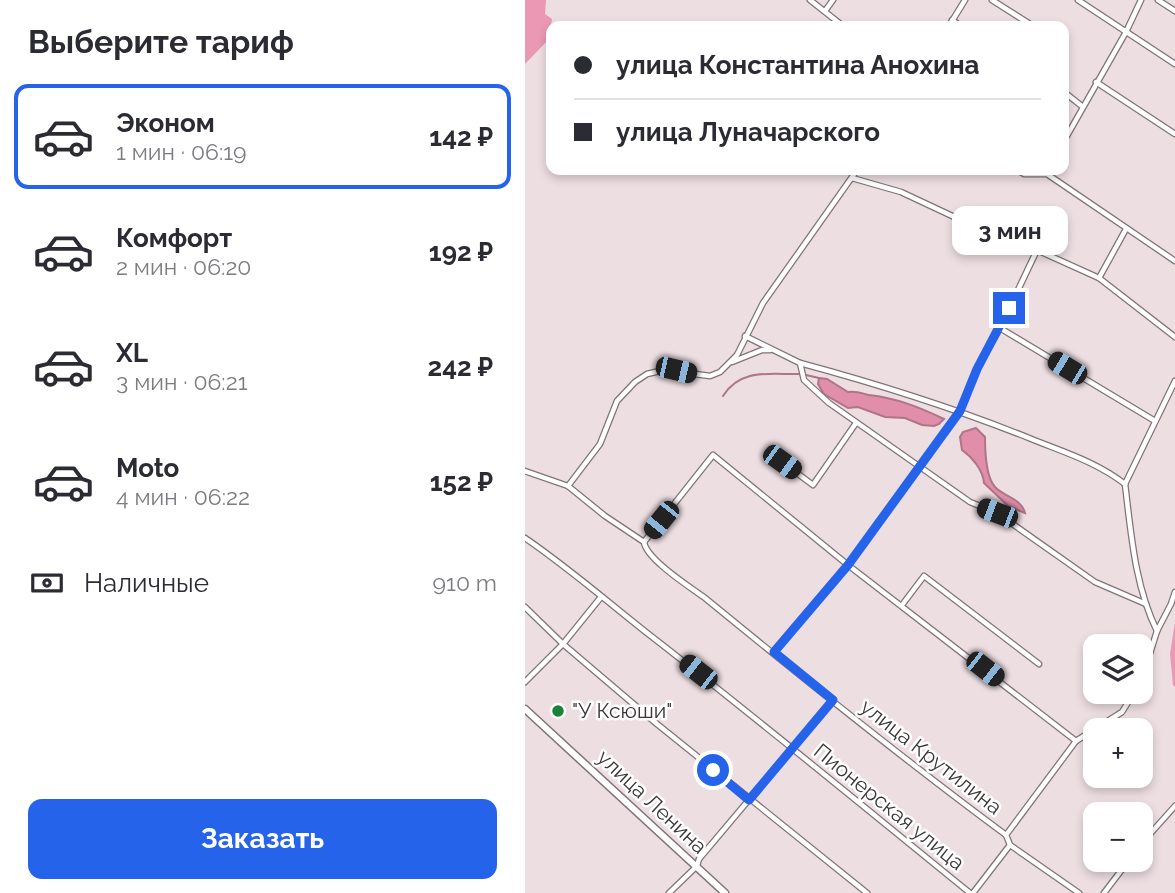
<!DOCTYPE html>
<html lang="ru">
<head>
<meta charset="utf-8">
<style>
  :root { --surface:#fff; --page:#f2f2f3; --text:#2b2b33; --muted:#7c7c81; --line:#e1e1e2; --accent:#2563eb }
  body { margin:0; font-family:Raleway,sans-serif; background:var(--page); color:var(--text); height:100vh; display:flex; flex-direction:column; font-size:26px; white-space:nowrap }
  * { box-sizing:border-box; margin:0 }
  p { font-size:23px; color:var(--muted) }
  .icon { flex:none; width:38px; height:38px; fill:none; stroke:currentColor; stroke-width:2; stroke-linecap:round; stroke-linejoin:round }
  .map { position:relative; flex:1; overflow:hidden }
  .drawer { display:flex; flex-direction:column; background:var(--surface); width:525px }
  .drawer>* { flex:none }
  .top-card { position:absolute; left:21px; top:21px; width:523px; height:154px; border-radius:14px; box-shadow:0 4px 10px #0003; display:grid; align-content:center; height:154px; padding:0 28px; background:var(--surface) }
  .controls { position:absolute; left:558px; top:634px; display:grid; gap:14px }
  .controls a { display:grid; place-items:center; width:70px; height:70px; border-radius:14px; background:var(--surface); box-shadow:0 4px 10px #0003; font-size:35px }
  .end { position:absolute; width:32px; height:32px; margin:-16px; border:9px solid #2563eb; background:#fff; box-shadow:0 0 0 4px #fff }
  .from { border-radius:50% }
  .bubble { position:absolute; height:49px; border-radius:14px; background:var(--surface); box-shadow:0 4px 10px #0003; font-size:23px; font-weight:700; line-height:49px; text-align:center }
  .car { position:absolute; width:21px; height:42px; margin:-21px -10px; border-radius:9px; box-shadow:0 0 5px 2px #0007; background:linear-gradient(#222 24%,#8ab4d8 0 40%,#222 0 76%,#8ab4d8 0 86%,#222 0) }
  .top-card b { display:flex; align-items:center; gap:24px; height:66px; font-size:26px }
  .top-card b+b { border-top:2px solid var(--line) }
  .top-card i { width:18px; height:18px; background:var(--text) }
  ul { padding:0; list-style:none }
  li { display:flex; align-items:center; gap:21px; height:105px; margin:0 14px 10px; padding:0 14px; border:4px solid transparent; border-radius:14px }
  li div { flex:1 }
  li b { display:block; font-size:26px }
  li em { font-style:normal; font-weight:700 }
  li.current { border-color:var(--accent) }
  li>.icon { width:63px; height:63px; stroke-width:1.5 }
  h2 { padding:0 28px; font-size:32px; line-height:84px }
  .pay { display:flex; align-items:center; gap:18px; height:77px; padding:0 28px; font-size:26px }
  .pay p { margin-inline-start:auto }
  .action { display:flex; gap:14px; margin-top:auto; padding:14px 28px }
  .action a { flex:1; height:80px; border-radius:14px; background:var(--accent); color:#fff; font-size:28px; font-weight:700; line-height:80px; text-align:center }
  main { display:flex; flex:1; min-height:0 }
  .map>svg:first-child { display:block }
  .forest { fill:#eb98b4 }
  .water { fill:#e08eaa; stroke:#af7488; stroke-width:2 }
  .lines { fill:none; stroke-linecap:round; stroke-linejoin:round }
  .stream { stroke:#af7488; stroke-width:2 }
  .street-casing { stroke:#817377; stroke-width:7 }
  .secondary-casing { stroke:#817377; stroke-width:9 }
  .street { stroke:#fff; stroke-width:4.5 }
  .secondary { stroke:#fff; stroke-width:6 }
  .route { stroke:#2563eb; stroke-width:9 }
  .poi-dot { fill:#188237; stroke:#fff; stroke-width:2.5 }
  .labels { text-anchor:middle; stroke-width:5; stroke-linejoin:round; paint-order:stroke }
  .poi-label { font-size:21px; fill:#3c3638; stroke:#fff; text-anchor:start }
  .street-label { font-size:21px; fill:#3c3638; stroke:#fff }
</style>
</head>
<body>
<main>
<section class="drawer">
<h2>Выберите тариф</h2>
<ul>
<li class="current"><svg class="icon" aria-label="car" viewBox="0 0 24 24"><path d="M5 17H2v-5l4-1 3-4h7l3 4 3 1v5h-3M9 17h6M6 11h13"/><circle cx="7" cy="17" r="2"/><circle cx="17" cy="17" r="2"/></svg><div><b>Эконом</b><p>1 мин · 06:19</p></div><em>142 ₽</em></li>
<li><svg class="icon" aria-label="car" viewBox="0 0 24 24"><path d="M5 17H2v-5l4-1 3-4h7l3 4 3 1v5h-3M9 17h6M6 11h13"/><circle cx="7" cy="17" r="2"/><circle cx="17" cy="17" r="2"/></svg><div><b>Комфорт</b><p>2 мин · 06:20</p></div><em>192 ₽</em></li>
<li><svg class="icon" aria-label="car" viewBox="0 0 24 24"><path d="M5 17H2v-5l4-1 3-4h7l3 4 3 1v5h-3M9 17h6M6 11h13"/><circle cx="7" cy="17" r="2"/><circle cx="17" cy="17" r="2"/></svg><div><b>XL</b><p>3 мин · 06:21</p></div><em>242 ₽</em></li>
<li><svg class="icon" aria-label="car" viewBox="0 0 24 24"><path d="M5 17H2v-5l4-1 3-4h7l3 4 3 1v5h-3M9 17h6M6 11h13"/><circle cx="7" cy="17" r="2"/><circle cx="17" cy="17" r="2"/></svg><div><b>Moto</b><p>4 мин · 06:22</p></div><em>152 ₽</em></li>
</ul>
<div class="pay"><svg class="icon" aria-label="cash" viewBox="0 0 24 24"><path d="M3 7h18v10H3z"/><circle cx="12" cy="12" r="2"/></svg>Наличные<p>910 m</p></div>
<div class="action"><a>Заказать</a></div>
</section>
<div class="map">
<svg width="650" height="893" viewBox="0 0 650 893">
  <rect width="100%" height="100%" fill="#eddee2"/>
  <g class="forest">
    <path d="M0 0H21L20 14 27 19 24 39 0 64Z"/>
    <path d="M650 622V687L648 685 645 654Z"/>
  </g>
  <g class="water">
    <path d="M294 378 302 379 323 392C334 391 335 393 344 395 371 398 394 407 419 419L414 424 409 426 397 425 380 418 360 417 333 407 323 408 299 394 293 384Z"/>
    <path d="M451 428 460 437C460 449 461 477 470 487 479 497 496 498 500 513L483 506 459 483C458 470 447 457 437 450L435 437 438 432Z"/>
  </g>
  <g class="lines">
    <g class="stream">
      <path d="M281 375 294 378"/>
      <path d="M198 396C216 367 247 375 276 374"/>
    </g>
    <g class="street-casing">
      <g id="street">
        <path d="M285 0 318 26"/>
        <path d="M467 0 508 26"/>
        <path d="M553 0 650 64"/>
        <path d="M633 0 650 11"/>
        <path d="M300 11 308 0"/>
        <path d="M427 20 436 26"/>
        <path d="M424 26 440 0"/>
        <path d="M571 82 650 134"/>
        <path d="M539 92 558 107"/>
        <path d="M539 141 601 32 616 0"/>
        <path d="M493 170 499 174H522L650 261"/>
        <path d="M327 178 376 192 455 229 492 241 574 278 650 337"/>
        <path d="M574 278 601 229"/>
        <path d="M475 328 630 421"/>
        <path d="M220 336 275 363 279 380 304 403 445 502 472 513 570 582 621 604"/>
        <path d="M207 362 237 350H245"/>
        <path d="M275 363C353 384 429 408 504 438 538 452 570 461 600 484"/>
        <path d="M257 462 288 485 331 423"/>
        <path d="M0 471 43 486 80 516 119 542C121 559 165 587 180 598 279 679 378 759 481 835L485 845 554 893"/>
        <path d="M600 484C606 533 610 587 632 631"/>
        <path d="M600 484 650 381"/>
        <path d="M43 486 75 444 92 401 110 382 122 374 139 370 185 376 195 372 212 355 238 303 332 170"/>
        <path d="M0 538C44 568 84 603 126 636 234 720 339 807 445 893"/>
        <path d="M119 542 188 455 323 565 551 741"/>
        <path d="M377 605 399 576 514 664"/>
        <path d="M0 607 38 644 132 724 342 893"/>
        <path d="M249 652 323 565 435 411 452 369 475 328 512 250"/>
        <path d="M0 682 38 644 76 597"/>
        <path d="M616 682 632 631 646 604 650 592"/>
        <path d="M481 835 551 741 597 712 610 691"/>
        <path d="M616 844 650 806"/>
        <path d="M144 893 172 866 174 859 308 700"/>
        <path d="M448 893 485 845"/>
        <path d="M579 893 605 859"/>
      </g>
    </g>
    <g class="secondary-casing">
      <path id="secondary" d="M0 709 200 893"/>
    </g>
    <use href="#street" class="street"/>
    <use href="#secondary" class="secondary"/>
  </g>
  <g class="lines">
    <path class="route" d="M188 770 224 800 308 700 249 652 323 565 435 411 452 369 484 308"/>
  </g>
  <circle class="poi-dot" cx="33" cy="711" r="7"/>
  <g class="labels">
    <g class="poi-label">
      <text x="47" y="718">"У Ксюши"</text>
    </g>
    <g class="street-label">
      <text transform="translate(406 757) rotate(38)" y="7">улица Крутилина</text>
      <text transform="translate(127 802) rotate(43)" y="7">улица Ленина</text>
      <text transform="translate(364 807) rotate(39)" y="7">Пионерская улица</text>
    </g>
  </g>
</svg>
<div class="controls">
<a><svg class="icon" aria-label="layers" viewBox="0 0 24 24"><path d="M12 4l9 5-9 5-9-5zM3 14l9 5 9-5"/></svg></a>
<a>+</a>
<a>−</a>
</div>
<i class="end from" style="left:188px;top:770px"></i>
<i class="end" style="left:484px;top:308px"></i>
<div class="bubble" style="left:427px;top:206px;width:116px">3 мин</div>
<i class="car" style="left:542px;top:368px;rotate:301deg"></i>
<i class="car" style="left:151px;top:370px;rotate:103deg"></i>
<i class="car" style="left:257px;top:462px;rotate:126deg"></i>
<i class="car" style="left:472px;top:513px;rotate:291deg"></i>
<i class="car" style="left:136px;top:520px;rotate:219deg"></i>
<i class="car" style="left:460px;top:669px;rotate:128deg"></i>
<i class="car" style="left:173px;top:672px;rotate:308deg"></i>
<div class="top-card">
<b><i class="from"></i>улица Константина Анохина</b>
<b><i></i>улица Луначарского</b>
</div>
</div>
</main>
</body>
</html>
